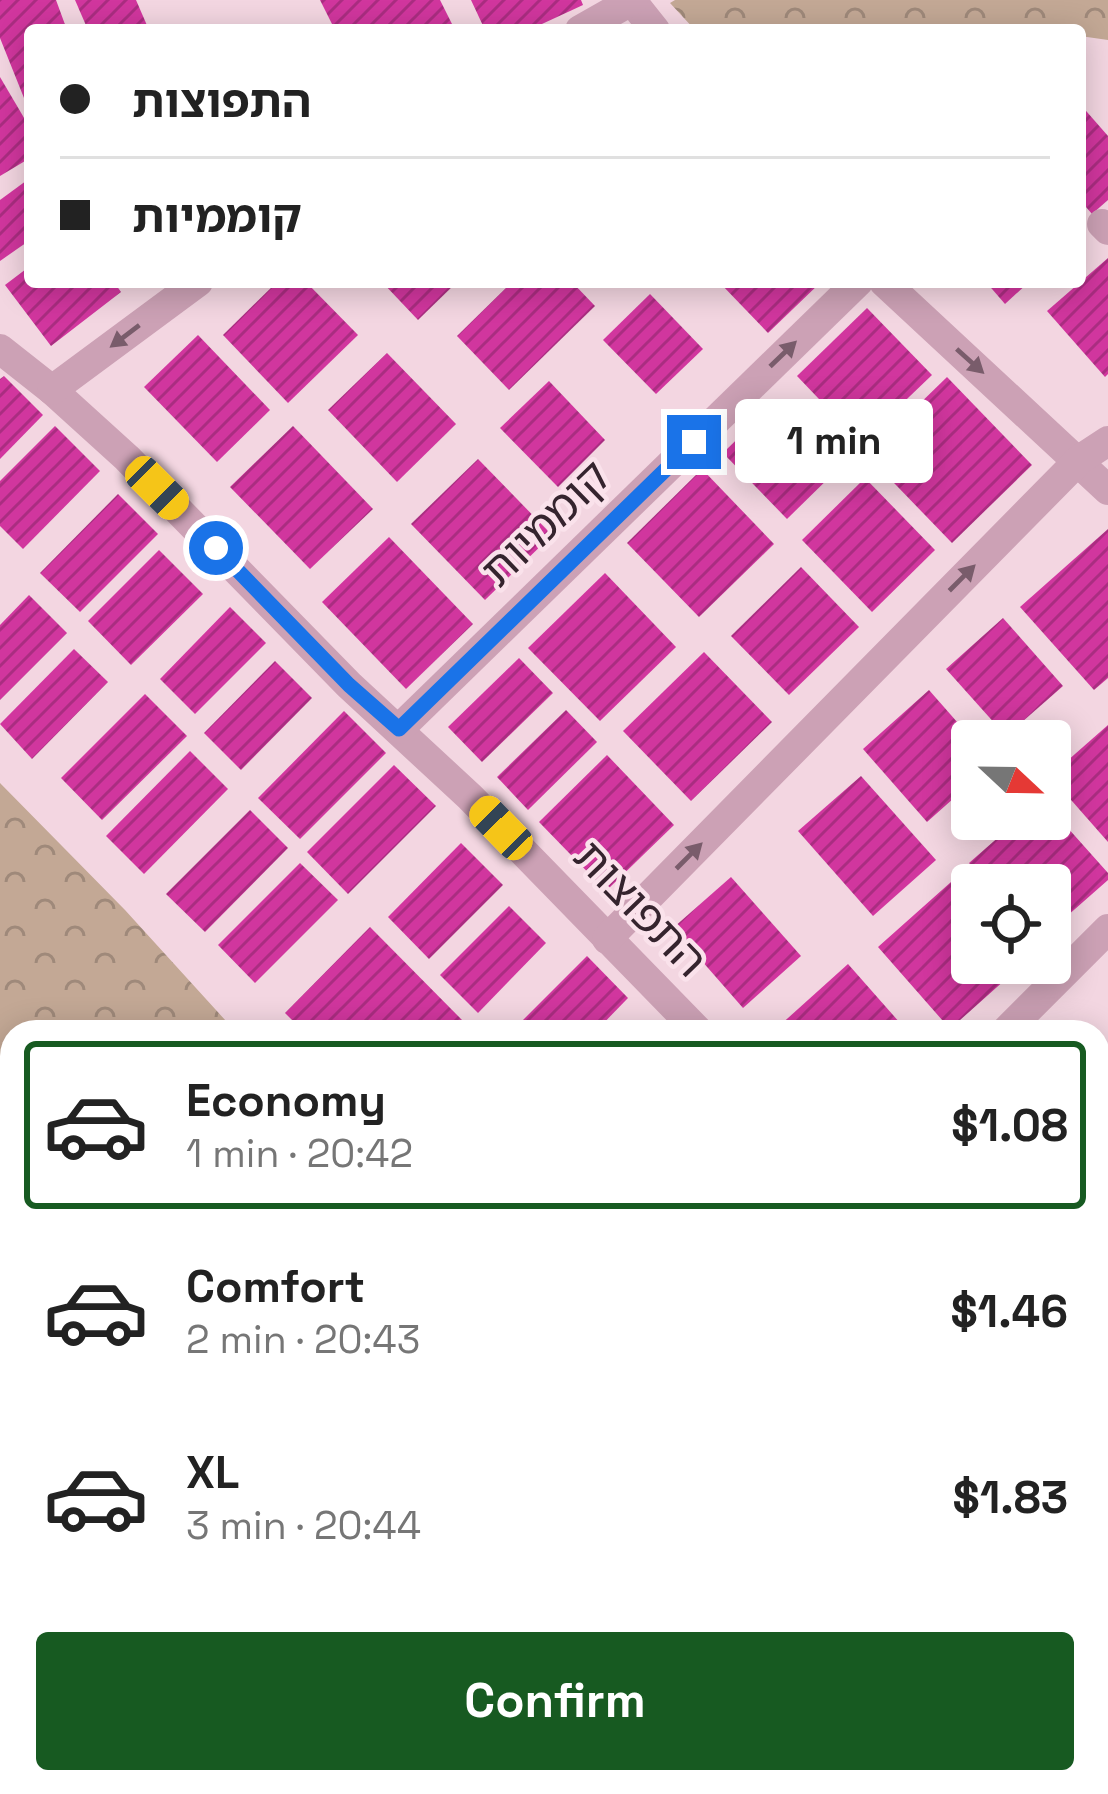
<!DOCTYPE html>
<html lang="en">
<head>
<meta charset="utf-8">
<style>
  :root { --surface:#fff; --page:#f2f2f2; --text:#222; --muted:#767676; --line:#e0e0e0; --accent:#175a21 }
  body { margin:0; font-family:"Space Grotesk","Noto Sans Hebrew",sans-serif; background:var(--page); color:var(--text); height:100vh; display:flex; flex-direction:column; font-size:45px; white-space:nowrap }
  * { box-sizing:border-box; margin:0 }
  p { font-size:39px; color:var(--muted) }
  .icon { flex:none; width:66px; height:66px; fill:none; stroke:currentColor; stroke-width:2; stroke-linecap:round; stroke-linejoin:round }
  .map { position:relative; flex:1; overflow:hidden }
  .panel { position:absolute; left:0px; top:1020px; width:1110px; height:774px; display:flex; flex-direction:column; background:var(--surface); border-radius:36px 36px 0 0; box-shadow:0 6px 30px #0003 }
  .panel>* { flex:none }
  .top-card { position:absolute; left:24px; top:24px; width:1062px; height:264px; border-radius:12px; box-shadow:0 6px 30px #0003; display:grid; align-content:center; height:264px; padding:0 36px; background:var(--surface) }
  .needle { width:78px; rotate:112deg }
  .controls { position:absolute; left:951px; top:720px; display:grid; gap:24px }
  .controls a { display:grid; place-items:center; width:120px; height:120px; border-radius:12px; background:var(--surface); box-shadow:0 6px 30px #0003; font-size:60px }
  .end { position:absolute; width:54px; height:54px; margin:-27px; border:15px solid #1a73e8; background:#fff; box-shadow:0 0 0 6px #fff }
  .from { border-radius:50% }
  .bubble { position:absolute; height:84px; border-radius:12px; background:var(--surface); box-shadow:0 6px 30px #0003; font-size:39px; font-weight:600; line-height:84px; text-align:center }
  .car { position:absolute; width:36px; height:72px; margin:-36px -18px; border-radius:15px; box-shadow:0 0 9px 3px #0007; background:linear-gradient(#f5c518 24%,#345 0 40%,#f5c518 0 76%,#345 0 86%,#f5c518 0) }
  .top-card b { display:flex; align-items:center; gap:42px; height:114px; font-size:45px }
  .top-card b+b { border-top:3px solid var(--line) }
  .top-card i { width:30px; height:30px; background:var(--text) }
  ul { padding:21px 0 0; list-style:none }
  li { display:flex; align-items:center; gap:36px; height:168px; margin:0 24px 18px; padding:0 12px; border:6px solid transparent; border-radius:12px }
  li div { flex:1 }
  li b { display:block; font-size:45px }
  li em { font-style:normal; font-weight:600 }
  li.current { border-color:var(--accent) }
  li>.icon { width:108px; height:108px; stroke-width:1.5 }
  .action { display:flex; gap:24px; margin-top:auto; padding:24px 36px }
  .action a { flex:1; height:138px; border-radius:12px; background:var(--accent); color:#fff; font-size:48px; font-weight:600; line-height:138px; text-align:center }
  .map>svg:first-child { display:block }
  .park { fill:url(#park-crowns) }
  .building { fill:url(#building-hatch) }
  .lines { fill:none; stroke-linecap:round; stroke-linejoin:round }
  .minor { stroke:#cca1b5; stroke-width:30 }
  .highway { stroke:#573b4c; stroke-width:36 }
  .oneway { fill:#795c6b }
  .route { stroke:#1a73e8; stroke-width:15 }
  .labels { text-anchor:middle; stroke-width:9; stroke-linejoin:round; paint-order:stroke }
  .street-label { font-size:45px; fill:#35242e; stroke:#fae2eb }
</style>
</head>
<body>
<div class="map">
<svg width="1108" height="1794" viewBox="0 0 1108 1794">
  <defs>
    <pattern id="park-crowns" width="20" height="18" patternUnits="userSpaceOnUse" patternTransform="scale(3)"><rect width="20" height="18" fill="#c3a895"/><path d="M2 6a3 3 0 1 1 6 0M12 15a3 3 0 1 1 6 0" fill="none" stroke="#9f897a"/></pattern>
    <pattern id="building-hatch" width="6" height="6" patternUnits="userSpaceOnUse" patternTransform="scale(3)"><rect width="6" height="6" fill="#d1369e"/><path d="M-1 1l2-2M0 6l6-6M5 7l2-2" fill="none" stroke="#aa2d81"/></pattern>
  </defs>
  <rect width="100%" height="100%" fill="#f3d6e1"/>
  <g class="park">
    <path d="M675 0H1108V40L1080 36V30H695L670 3Z"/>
    <path d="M0 783 125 910 236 1032H12V1078L0 1060Z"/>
  </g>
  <g class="building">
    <path d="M0 0H56L67 30H30V113L0 38Z"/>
    <path d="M75 0H136L149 30H88Z"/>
    <path d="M320 0H440L455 30H335Z"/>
    <path d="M471 0H581L583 5 529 30H485Z"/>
    <path d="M0 77 30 128V158L0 176Z"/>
    <path d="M1080 104 1108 136V200L1092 214 1080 200Z"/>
    <path d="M30 178V240L0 261V200Z"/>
    <path d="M1108 258V374L1105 377 1047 311Z"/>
    <path d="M30 266V282H114L121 292 51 346 5 285Z"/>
    <path d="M277 282H306L358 335 288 403 223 335Z"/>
    <path d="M382 282H457L418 320Z"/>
    <path d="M512 282H572L595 306 509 390 457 336Z"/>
    <path d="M719 282H821L768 333Z"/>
    <path d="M986 282H1029L1005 304Z"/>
    <path d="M650 294 703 349 656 394 603 340Z"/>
    <path d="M867 308 932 375 861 443 797 376Z"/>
    <path d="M198 335 270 410 217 462 144 387Z"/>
    <path d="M387 353 456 424 397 482 328 410Z"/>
    <path d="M4 376 43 415 0 459V379Z"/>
    <path d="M947 377 1032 465 952 543 867 455Z"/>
    <path d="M549 381 605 440 558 487 500 428Z"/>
    <path d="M775 402 839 468 787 519 723 453Z"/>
    <path d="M55 426 100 471 23 549 0 526V481Z"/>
    <path d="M293 426 373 509 310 569 230 487Z"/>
    <path d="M478 459 552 535 485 600 411 524Z"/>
    <path d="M702 469 774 544 699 617 627 543Z"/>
    <path d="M865 478 935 550 872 612 802 540Z"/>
    <path d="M118 494 158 534 80 612 40 573Z"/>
    <path d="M1108 529V678L1094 690 1020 607Z"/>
    <path d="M389 537 473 624 406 689 322 602Z"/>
    <path d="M159 550 203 594 131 665 88 621Z"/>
    <path d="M801 567 859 627 789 695 731 636Z"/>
    <path d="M605 573 676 647 600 721 528 648Z"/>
    <path d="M29 595 67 633 0 700V625Z"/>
    <path d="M230 607 266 643 195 714 160 679Z"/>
    <path d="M1003 618 1063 686 1006 736 946 669Z"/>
    <path d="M74 649 108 682 32 759 0 724Z"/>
    <path d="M704 652 772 722 691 801 623 731Z"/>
    <path d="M519 658 553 693 482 762 448 727Z"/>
    <path d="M275 661 312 698 241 770 204 733Z"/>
    <path d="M929 690 972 739V782L927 822 863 749Z"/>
    <path d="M145 694 187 736 102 820 61 778Z"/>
    <path d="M566 710 597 742 528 810 497 777Z"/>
    <path d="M344 711 386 753 300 839 258 798Z"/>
    <path d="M1108 725V842L1050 776Z"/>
    <path d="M190 751 228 789 144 874 106 836Z"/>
    <path d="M607 755 674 825 606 891 539 822Z"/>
    <path d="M394 765 436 806 348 894 307 852Z"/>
    <path d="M861 776 936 860 873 916 798 831Z"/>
    <path d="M1050 808 1108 873V880L1050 931V885H988L969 863 1019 819H1050Z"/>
    <path d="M250 810 288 848 205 932 166 894Z"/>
    <path d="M461 843 503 885 429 959 388 917Z"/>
    <path d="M300 863 338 900 255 983 218 945Z"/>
    <path d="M731 877 801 956 743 1008 673 928Z"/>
    <path d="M951 882 972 907V963H1024L950 1029 878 947Z"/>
    <path d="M509 906 546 943 478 1013 440 975Z"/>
    <path d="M370 927 464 1022 454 1032H304L285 1013Z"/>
    <path d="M587 956 628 998 595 1032H511Z"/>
    <path d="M848 964 908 1032H783L778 1027Z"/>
    <path d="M1098 1039 1108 1051V1133L1098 1142Z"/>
    <path d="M1108 1176V1339L1102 1345 1098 1340V1185Z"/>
    <path d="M1098 1509 1108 1519V1558L1098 1568Z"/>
    <path d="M1108 1707V1791L1098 1783V1719Z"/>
    <path d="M785 1782H883L872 1794H789L781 1787Z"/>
    <path d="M1041 1782H1062L1076 1794H1031Z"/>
  </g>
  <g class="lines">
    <g class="minor">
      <path d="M631 0 655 30"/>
      <path d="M580 30 633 0"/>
      <path d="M1102 224 1108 230"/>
      <path d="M884 282 1108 490"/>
      <path d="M0 349 52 390 127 458 349 685 470 797 699 1032"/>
      <path d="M52 390 198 282"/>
      <path d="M399 729 858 282"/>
      <path d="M607 939 1079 460 1108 441"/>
      <path d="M1005 1032 1108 929"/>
      <path d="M1098 1426 1108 1437"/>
      <path d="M0 1742 12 1747"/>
      <path d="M94 1782 112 1794"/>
      <path d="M644 1794 664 1782"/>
    </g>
    <g class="highway">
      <path d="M0 1094 12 1113"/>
      <path d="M0 1237 12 1254"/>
      <path d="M0 1363 12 1380"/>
      <path d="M0 1487 12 1502"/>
      <path d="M237 1782 248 1794"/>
      <path d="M306 1782 314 1794"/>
      <path d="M400 1782 409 1794"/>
      <path d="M486 1782 495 1794"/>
    </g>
  </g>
  <defs><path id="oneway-solid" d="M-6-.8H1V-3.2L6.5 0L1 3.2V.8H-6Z" transform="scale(3)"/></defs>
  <g class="oneway">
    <use href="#oneway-solid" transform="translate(125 336) rotate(143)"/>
    <use href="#oneway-solid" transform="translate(783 354) rotate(-44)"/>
    <use href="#oneway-solid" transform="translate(970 361) rotate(42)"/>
    <use href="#oneway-solid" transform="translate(962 578) rotate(-45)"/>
    <use href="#oneway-solid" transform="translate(689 856) rotate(-45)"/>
  </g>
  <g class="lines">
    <path class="route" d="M216 548 349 685 399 729 694 442"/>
  </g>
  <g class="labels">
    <g class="street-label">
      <text transform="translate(545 523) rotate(-44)" y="16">קוממיות</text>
      <text transform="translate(641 908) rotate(46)" y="16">התפוצות</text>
    </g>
  </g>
</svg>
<div class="controls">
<a><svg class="needle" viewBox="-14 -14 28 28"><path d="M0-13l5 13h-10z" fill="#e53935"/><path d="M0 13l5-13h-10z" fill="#767676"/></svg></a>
<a><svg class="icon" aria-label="locate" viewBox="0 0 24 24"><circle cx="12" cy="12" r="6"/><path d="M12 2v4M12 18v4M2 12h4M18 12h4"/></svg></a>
</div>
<i class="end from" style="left:216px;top:548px"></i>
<i class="end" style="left:694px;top:442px"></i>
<div class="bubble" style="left:735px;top:399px;width:198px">1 min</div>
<i class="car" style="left:157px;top:488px;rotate:135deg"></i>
<i class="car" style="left:501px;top:828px;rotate:316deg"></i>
<div class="top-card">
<b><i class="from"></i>התפוצות</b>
<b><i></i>קוממיות</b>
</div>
<section class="panel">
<ul>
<li class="current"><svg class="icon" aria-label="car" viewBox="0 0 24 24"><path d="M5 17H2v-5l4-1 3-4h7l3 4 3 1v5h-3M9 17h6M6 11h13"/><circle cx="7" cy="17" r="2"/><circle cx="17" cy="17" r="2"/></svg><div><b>Economy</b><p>1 min · 20:42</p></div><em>$1.08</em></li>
<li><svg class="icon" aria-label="car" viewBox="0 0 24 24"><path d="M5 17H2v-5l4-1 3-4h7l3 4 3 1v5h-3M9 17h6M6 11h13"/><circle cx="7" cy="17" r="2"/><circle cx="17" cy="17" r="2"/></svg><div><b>Comfort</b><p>2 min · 20:43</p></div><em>$1.46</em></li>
<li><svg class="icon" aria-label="car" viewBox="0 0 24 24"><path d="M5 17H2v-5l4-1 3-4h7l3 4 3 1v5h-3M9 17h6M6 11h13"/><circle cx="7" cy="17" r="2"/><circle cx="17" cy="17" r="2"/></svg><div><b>XL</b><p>3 min · 20:44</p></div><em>$1.83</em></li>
</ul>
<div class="action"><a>Confirm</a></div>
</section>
</div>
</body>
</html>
